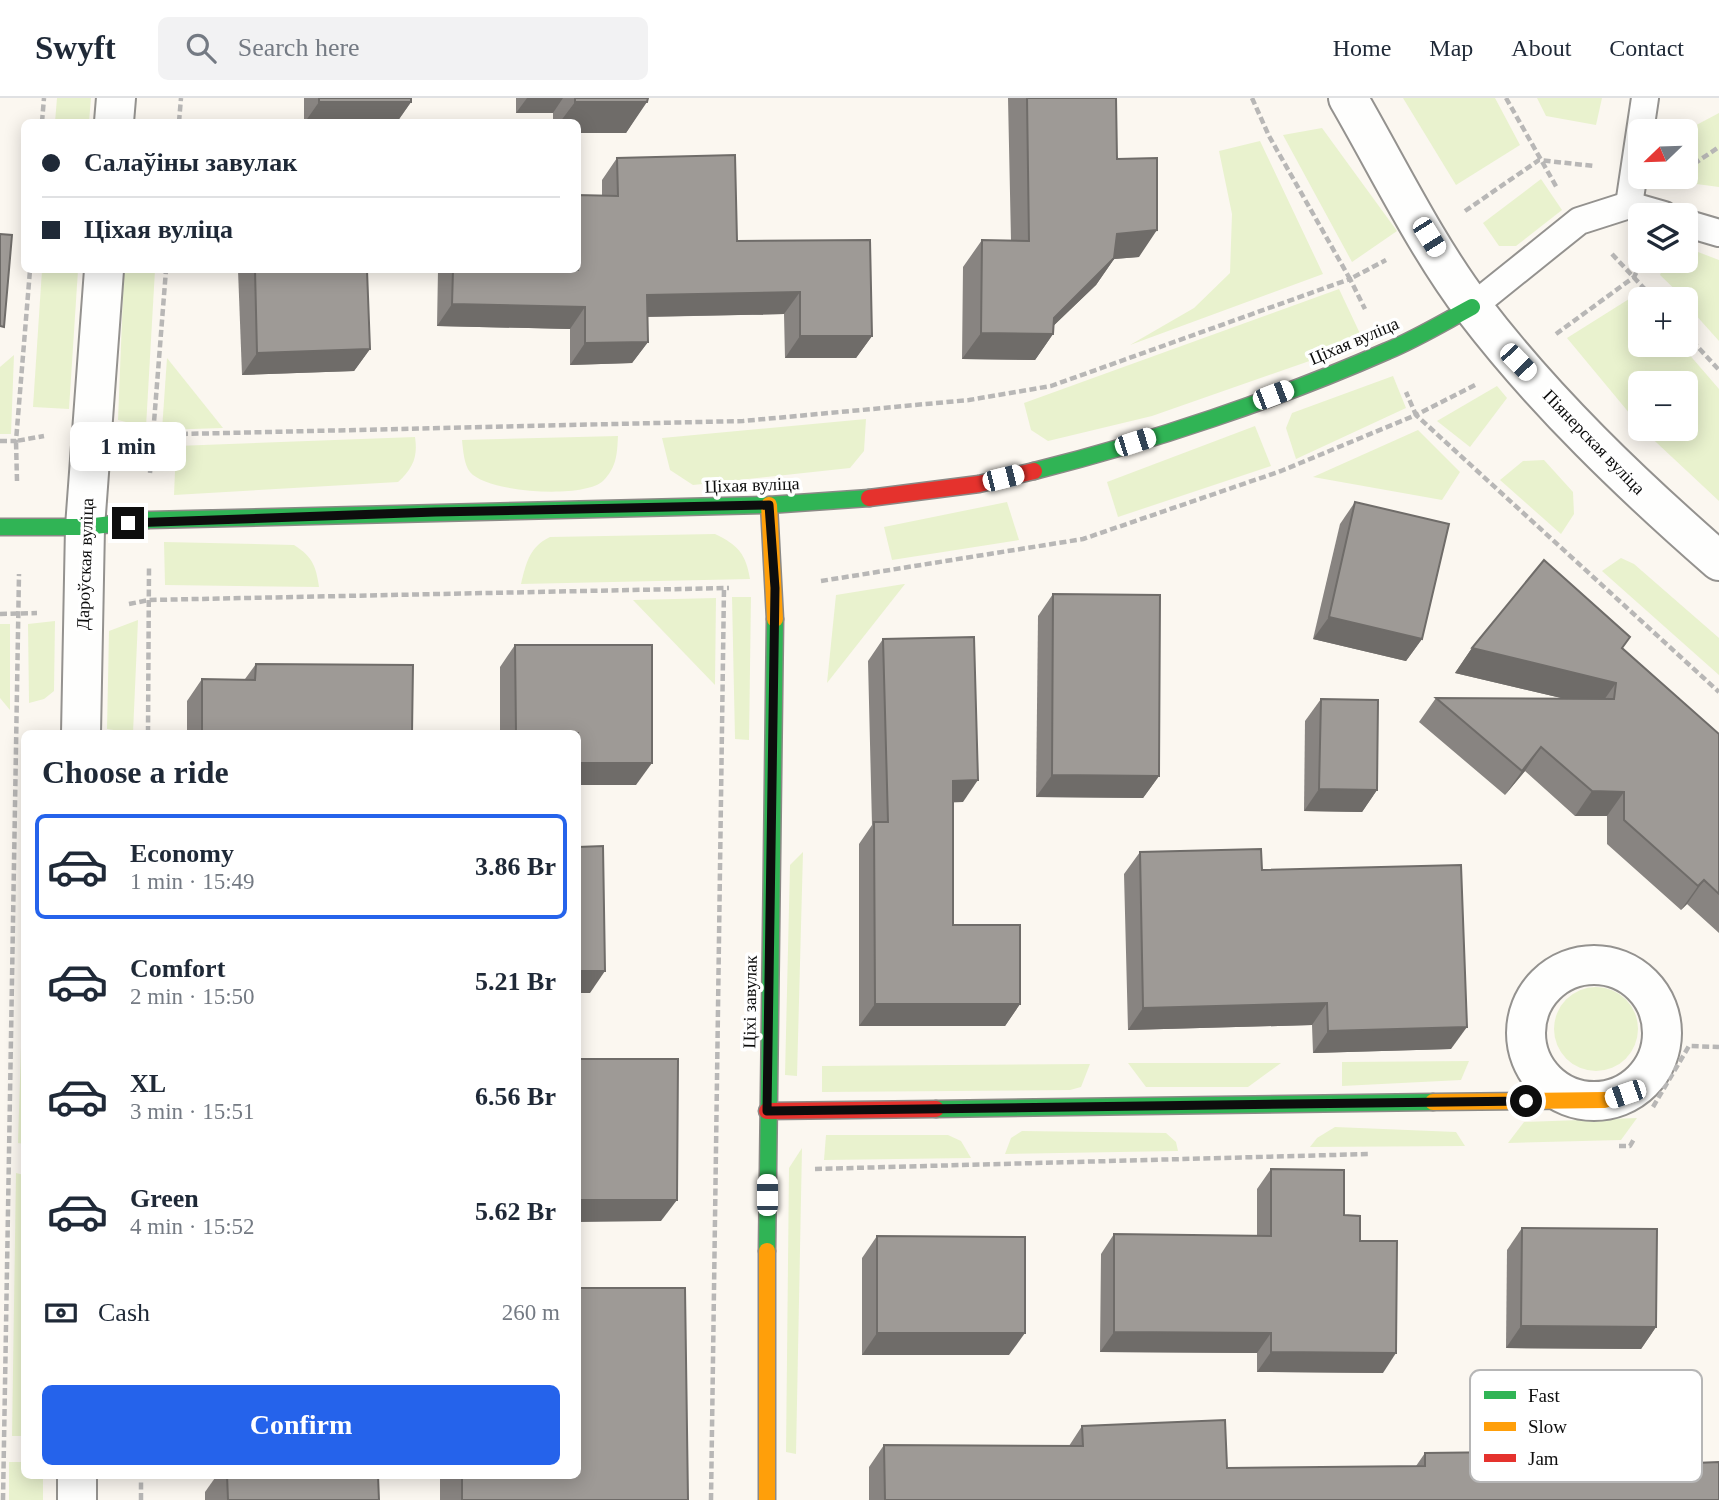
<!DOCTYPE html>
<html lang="en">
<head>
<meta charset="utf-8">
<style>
  :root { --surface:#fff; --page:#f2f2f3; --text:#1f2937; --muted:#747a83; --line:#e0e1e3; --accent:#2563eb }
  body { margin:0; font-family:"Times New Roman",serif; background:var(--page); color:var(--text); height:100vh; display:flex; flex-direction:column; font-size:26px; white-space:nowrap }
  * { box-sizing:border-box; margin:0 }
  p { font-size:23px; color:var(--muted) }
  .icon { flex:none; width:38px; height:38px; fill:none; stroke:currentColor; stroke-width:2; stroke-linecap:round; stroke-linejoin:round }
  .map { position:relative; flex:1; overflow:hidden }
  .sheet { position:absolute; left:21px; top:632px; width:560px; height:749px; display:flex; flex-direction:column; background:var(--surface); border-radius:10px; box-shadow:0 4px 18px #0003 }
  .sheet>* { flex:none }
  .banner { position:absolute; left:21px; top:21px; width:560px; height:154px; border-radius:10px; box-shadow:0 4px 18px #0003; display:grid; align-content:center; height:154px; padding:0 21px; background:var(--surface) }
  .needle { width:46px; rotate:247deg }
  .controls { position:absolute; left:1628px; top:21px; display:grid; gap:14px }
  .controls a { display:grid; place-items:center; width:70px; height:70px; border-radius:10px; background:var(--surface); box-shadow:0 4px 18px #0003; font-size:35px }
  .end { position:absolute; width:32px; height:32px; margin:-16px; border:9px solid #0d0d0d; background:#fff; box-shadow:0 0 0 4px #fff }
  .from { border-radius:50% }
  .bubble { position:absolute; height:49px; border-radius:10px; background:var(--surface); box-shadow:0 4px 18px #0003; font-size:23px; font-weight:800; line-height:49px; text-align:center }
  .car { position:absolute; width:21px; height:42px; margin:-21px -10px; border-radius:9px; box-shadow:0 0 5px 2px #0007; background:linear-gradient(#fff 24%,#345 0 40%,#fff 0 76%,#345 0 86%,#fff 0) }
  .banner b { display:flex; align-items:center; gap:24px; height:66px; font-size:26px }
  .banner b+b { border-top:2px solid var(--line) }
  .banner i { width:18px; height:18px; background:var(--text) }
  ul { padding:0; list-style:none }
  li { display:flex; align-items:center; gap:21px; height:105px; margin:0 14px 10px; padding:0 7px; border:4px solid transparent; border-radius:10px }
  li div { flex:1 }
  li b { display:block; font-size:26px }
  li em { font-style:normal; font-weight:800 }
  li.on { border-color:var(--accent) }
  li>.icon { width:63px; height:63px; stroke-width:1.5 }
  h2 { padding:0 21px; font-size:32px; line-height:84px }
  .pay { display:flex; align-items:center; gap:18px; height:77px; padding:0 21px; font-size:26px }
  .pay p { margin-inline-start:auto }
  .action { display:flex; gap:14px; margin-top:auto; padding:14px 21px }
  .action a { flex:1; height:80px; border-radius:10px; background:var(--accent); color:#fff; font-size:28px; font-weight:800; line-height:80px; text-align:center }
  header { display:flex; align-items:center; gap:42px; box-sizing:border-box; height:98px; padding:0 35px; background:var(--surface); border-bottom:2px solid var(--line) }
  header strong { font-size:33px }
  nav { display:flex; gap:38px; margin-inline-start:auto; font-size:24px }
  .search { width:490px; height:63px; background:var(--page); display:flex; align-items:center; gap:18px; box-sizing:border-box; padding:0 24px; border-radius:10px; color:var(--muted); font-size:26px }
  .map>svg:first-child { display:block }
  .green { fill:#e9f2ce }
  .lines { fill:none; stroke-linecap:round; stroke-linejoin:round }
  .lane-casing { stroke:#94928f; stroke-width:30 }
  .street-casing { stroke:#94928f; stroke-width:42 }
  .fast-casing { stroke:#8b8986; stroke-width:19 }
  .slow-casing { stroke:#8b8986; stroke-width:19 }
  .jam-casing { stroke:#8b8986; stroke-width:19 }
  .path { stroke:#b8b7b6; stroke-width:4.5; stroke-dasharray:7 3.5; stroke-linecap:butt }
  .lane { stroke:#fefefd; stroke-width:26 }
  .street { stroke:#fefefd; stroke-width:38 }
  .fast { stroke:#30b455; stroke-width:16 }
  .slow { stroke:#ff9f0a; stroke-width:16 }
  .jam { stroke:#e5322d; stroke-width:16 }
  .wall { fill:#888481 }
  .shaded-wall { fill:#6f6c69 }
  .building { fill:#9e9a96; stroke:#6f6c69; stroke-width:2 }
  .route { stroke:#0d0d0d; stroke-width:9 }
  .labels { text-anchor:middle; stroke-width:7; stroke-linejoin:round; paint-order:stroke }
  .street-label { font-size:18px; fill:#0d0d0d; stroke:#fff }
  .key { fill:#fff; stroke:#b6b6b6; stroke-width:2 }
  .key-label { font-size:19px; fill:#0d0d0d }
</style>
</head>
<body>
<header>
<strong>Swyft</strong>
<div class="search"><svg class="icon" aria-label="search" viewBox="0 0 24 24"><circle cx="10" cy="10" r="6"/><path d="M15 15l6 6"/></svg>Search here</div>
<nav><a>Home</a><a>Map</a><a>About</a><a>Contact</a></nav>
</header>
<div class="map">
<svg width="1719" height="1402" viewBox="0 0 1719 1402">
  <rect width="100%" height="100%" fill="#fbf7f0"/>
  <g class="green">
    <path d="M57 0H91L89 24H55Z"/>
    <path d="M1403 0H1495L1520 47 1456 87Z"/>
    <path d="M1537 0H1602L1596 27 1546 18Z"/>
    <path d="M1719 15V89L1689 85 1683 79 1685 33Z"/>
    <path d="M1322 30 1397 133 1352 164 1283 37Z"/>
    <path d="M1260 43 1323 176 1130 247 1194 210 1230 175 1232 116 1219 53Z"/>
    <path d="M1541 81 1562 112 1516 148H1499L1483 125Z"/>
    <path d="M1685 149 1719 162V243L1685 205V201L1660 177 1665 163H1685Z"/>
    <path d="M42 172H78L69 311 33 309Z"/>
    <path d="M124 172H155L146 329 118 322Z"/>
    <path d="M1339 191 1364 244 1152 318 1048 343 1031 332 1024 305Z"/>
    <path d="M1637 196 1642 201 1640 247H1681L1719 291V403L1642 331H1685V285H1640V328L1567 240Z"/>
    <path d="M14 257 11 336H0V269Z"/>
    <path d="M167 260 223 330 162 332Z"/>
    <path d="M1393 278 1406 310 1296 361 1286 330 1292 315Z"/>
    <path d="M1497 288 1507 300 1470 349 1437 323Z"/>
    <path d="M866 321 864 353 850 370 693 387 670 372 662 340Z"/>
    <path d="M1255 328 1271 368 1118 419 1107 384Z"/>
    <path d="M1418 332 1460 374 1442 402 1313 379Z"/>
    <path d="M618 338C617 356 617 369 603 383 584 401 487 395 470 374 464 367 463 351 462 342Z"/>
    <path d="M415 339C418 359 413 370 398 384L174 397 176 348Z"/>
    <path d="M1544 362 1573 394 1574 416 1561 436 1500 382 1523 363Z"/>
    <path d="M1007 404 1019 442 892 462 884 429Z"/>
    <path d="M715 436C738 447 746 456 750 481L521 486C526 466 529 449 550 439Z"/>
    <path d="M164 444 294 447C313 459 316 469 319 489L165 487Z"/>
    <path d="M1621 460 1634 466 1719 540V577L1602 473Z"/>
    <path d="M904 486H905L827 585 836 497Z"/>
    <path d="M732 499H751L749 642 735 641Z"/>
    <path d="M716 500 715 587 633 502Z"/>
    <path d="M138 522 133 635 107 631 109 533Z"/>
    <path d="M55 523 54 593 44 601 29 605 28 526Z"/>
    <path d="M0 526H10V612L0 600Z"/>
    <path d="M803 754 797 978 785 977 790 767Z"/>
    <circle cx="1596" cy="931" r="42"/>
    <path d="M24 947V1046L18 1045 21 948Z"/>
    <path d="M1469 963 1461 982 1342 988V964Z"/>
    <path d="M1128 965H1281L1248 989H1146Z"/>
    <path d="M1090 966 1081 989 1070 992 822 994V968Z"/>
    <path d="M1637 1020 1621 1042 1508 1045 1524 1024Z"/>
    <path d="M1335 1029 1456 1034 1465 1048 1310 1049 1317 1040Z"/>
    <path d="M1022 1033 1166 1035 1176 1044 1178 1053 1005 1056 1011 1040Z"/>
    <path d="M826 1037H948L961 1043 971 1060 824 1062Z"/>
    <path d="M802 1050 796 1356 786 1354 789 1070Z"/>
    <path d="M16 1075 24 1077V1338H12Z"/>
    <path d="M9 1364H24V1377H43V1402H9Z"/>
  </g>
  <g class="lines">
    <g class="lane-casing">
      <g id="lane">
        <path d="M1629 107 1645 0"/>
        <path d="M1685 125 1719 135"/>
        <path d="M1472 209 1579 123 1629 107 1664 117"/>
      </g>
    </g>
    <g class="street-casing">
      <g id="street">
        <path d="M1348 0C1388 69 1426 148 1474 211 1545 304 1631 386 1719 463"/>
        <path d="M114 24 116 0"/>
        <path d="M81 635 85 429 104 172"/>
        <circle cx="1594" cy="935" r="68"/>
        <path d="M77 1402V1377"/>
      </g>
    </g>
    <g class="fast-casing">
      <g id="fast">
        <path d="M1034 373C1150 344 1278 301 1387 253 1416 241 1444 224 1472 209"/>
        <path d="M0 429H85L149 422 769 407 869 400"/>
        <path d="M936 1011 1433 1004"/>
        <path d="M767 1153 775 521"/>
      </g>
    </g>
    <g class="slow-casing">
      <g id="slow">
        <path d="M769 407 775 521"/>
        <path d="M1433 1004 1605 1002"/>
        <path d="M767 1153V1402"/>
      </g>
    </g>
    <g class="jam-casing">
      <g id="jam">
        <path d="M869 400 979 386 1034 373"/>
        <path d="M767 1013 936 1011"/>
      </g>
    </g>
    <g class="path">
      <path d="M1252 0 1269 38 1350 181 1386 162"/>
      <path d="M1506 0 1557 90"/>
      <path d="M42 24 44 0"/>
      <path d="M179 24 181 0"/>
      <path d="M1685 72 1719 49"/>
      <path d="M1465 113 1539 62 1594 68"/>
      <path d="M1612 156 1654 201"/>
      <path d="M1685 235 1719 272"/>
      <path d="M1556 236 1634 179 1642 163"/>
      <path d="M1475 287 1416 317 1719 594"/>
      <path d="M139 337 743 323 969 302 1051 288 1350 181 1365 211"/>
      <path d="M0 343H16L30 172"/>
      <path d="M150 375 166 172"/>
      <path d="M17 383 16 343 44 338"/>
      <path d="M821 483 1083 441 1281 373 1416 317 1406 294"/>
      <path d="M129 506 149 502 729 490"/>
      <path d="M0 516 37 515"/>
      <path d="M148 635 149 468"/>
      <path d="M1653 1009 1689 948 1719 949"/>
      <path d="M1619 1048H1630L1634 1041"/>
      <path d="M815 1071 1369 1056"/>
      <path d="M3 1402 19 476"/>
      <path d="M141 1402V1377"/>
      <path d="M711 1402 724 490"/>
    </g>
    <use href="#lane" class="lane"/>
    <use href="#street" class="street"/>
    <use href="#fast" class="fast"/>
    <use href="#slow" class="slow"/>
    <use href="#jam" class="jam"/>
  </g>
  <g class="wall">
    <path d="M304 0H411V4L397 24H304Z"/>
    <path d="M516 0H648L626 35H578V24H553V15H516Z"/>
    <path d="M1008 0H1116L1117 61 1139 159 1114 161 1096 187 1053 228V236L1035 262 962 261 963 169 982 142 1011 143Z"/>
    <path d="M617 60 872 238 856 260H785L784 216 647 219 648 244 632 265 570 267V231L437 228 438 172H578L602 97V82Z"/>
    <path d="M238 172H367L370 251 354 273 242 277Z"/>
    <path d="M1355 404 1422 541 1406 563 1313 541 1340 426Z"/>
    <path d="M1053 496 1159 678 1143 700 1036 699 1038 518Z"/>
    <path d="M883 541 963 704H953V827L1020 906 1005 928H859V746L872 727 868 563Z"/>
    <path d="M515 547 636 687 578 635H500V569Z"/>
    <path d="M1472 550 1622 551 1719 636V835L1687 806 1681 812 1607 746V718H1575L1525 673 1505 697 1419 624 1436 600 1566 601 1455 575Z"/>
    <path d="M256 566 412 635H187V603L202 581H245Z"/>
    <path d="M1321 601 1377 692 1362 714 1304 713 1305 623Z"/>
    <path d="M1140 754 1262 772 1451 951 1313 955 1312 927 1128 932 1124 776Z"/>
    <path d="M1271 1071 1344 1117 1360 1143 1383 1275 1257 1274V1255L1100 1254 1101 1156 1114 1136 1257 1138V1091Z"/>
    <path d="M1522 1130 1656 1229 1641 1251 1506 1250 1507 1152Z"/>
    <path d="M877 1138 1009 1257H862V1160Z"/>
    <path d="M1507 1314 1577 1377 1687 1376 1695 1365 1719 1402H869V1369L884 1347 1069 1348 1082 1328 1227 1370 1416 1368 1425 1355 1493 1354 1492 1336Z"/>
    <path d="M217 1377H378L379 1402H205V1394Z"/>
    <path d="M440 1377H578L688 1402H440Z"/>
  </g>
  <g class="shaded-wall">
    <path d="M527 0H563L553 15H516Z"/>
    <path d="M319 4H411L397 24H305Z"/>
    <path d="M575 4H647L626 35H578V24H560Z"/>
    <path d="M1157 132 1139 159 1114 161 1096 187 1045 236H1053L1035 262 962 261 981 235 1054 220 1117 136Z"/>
    <path d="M800 194 784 216 631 219 647 197Z"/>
    <path d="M452 206 585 209 570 231 437 228Z"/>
    <path d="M800 238H872L856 260H785Z"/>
    <path d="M648 244 632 265 570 267 585 245Z"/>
    <path d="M370 251 354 273 242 277 257 255Z"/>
    <path d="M1329 519 1422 541 1406 563 1313 541Z"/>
    <path d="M1472 550 1616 585 1599 609 1455 575Z"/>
    <path d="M1541 649 1525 673 1505 697 1522 673Z"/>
    <path d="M578 665H652L636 687H578Z"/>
    <path d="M1052 677 1159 678 1143 700 1036 699Z"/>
    <path d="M978 682 963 704 938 705 953 683Z"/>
    <path d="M1319 691 1377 692 1362 714 1304 713Z"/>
    <path d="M1592 693 1624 694 1607 718H1575Z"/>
    <path d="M1704 782 1687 806 1681 812 1698 788Z"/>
    <path d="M578 873H605L590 895H578Z"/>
    <path d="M1327 905 1312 927 1128 932 1143 910Z"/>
    <path d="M875 906H1020L1005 928H859Z"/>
    <path d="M1467 929 1451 951 1313 955 1328 933Z"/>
    <path d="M578 1102H677L661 1123 578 1124Z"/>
    <path d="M1521 1228 1656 1229 1641 1251 1506 1250Z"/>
    <path d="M1114 1234 1271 1235 1257 1255 1100 1254Z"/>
    <path d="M877 1235H1025L1009 1257H862Z"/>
    <path d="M1271 1254 1396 1255 1383 1275 1257 1274Z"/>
  </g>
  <g class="building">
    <rect x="319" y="0" width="92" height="4"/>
    <path d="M575 0H648L647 4H575Z"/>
    <path d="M1027 0H1116L1117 61 1157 60V132L1117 136 1114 160 1054 220 1053 236 981 235 982 142 1029 143Z"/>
    <path d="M735 57 737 143 870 142 872 238H800V194L647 197 648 244 585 245V209L452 206 453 172H578V97L618 98 617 60Z"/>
    <path d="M0 136 12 137 4 229 0 228Z"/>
    <path d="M255 172H367L370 251 257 255Z"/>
    <path d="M1355 404 1449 426 1422 541 1329 519Z"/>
    <path d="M1544 462 1630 539 1622 550 1719 636V796L1704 782 1698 788 1624 722V694L1592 693 1541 649 1522 673 1436 600 1614 601 1616 585 1472 550Z"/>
    <path d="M1053 496 1160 497 1159 678 1052 677Z"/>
    <path d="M974 539 978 682 953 683V827H1020V906H875L874 724H888L883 541Z"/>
    <path d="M515 547H652V665H578V635H516Z"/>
    <path d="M256 566 413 567 412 635H202V581L255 582Z"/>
    <path d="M1321 601 1378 602 1377 692 1319 691Z"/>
    <path d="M603 748 605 873H578V749Z"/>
    <path d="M1261 751 1262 772 1461 767 1467 929 1328 933 1327 905 1143 910 1140 754Z"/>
    <path d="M578 961H678L677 1102H578Z"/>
    <path d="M1271 1071 1344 1072V1117L1360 1118V1143H1397L1396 1255 1271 1254V1235L1114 1234V1136L1271 1138Z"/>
    <path d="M1522 1130 1657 1131 1656 1229 1521 1228Z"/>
    <path d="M877 1138 1025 1139V1235H877Z"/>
    <path d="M578 1190H685L688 1402H462V1377H578Z"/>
    <path d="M1576 1313 1577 1377 1695 1376V1365L1719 1364V1402H885L884 1347 1083 1348 1082 1328 1225 1322 1227 1370 1425 1368V1355L1508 1354 1507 1314Z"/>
    <path d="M227 1377H378L379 1402H228Z"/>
  </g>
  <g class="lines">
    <path class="route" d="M128 425 435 414 769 407 775 490 767 1013 1526 1003"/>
  </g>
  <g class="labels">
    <g class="street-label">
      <text transform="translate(1354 243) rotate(-23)" y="6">Ціхая вуліца</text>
      <text transform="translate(1594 344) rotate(46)" y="6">Піянерская вуліца</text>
      <text transform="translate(752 387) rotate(-2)" y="6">Ціхая вуліца</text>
      <text transform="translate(85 466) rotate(-88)" y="6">Дароўская вуліца</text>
      <text transform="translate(750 904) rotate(-89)" y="6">Ціхі завулак</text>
    </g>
  </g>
  <rect x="1470" y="1272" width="232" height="112" rx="10" class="key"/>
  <rect x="1484" y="1293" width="32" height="8" fill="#30b455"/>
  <rect x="1484" y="1324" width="32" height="9" fill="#ff9f0a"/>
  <rect x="1484" y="1356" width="32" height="8" fill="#e5322d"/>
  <g class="key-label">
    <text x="1528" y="1304">Fast</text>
    <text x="1528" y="1335">Slow</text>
    <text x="1528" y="1367">Jam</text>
  </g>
</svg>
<div class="controls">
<a><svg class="needle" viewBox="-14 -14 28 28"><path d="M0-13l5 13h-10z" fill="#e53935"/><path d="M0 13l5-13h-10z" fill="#747a83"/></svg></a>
<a><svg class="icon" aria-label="layers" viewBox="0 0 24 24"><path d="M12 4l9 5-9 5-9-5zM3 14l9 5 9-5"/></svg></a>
<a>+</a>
<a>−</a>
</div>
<i class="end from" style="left:1526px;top:1003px"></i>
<i class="end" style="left:128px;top:425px"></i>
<div class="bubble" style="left:70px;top:324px;width:116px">1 min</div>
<i class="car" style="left:1429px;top:139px;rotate:148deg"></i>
<i class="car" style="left:1518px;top:264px;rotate:136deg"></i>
<i class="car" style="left:1273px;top:297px;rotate:69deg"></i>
<i class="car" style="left:1135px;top:344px;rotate:72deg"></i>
<i class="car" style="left:1003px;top:380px;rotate:76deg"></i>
<i class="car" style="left:1625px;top:996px;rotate:251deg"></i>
<i class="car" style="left:767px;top:1097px;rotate:0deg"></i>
<div class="banner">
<b><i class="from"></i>Салаўіны завулак</b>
<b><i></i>Ціхая вуліца</b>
</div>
<section class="sheet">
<h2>Choose a ride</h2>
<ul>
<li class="on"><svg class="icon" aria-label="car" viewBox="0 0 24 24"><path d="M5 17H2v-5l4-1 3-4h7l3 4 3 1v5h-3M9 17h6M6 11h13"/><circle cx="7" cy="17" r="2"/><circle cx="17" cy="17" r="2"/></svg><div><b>Economy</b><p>1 min · 15:49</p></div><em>3.86 Br</em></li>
<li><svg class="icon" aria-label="car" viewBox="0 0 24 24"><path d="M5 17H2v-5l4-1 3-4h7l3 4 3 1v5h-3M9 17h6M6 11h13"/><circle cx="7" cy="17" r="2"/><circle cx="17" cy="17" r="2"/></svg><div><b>Comfort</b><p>2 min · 15:50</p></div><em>5.21 Br</em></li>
<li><svg class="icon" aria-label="car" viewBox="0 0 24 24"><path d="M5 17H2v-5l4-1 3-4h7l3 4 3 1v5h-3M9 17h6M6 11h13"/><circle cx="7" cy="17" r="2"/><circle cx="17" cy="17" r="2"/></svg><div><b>XL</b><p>3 min · 15:51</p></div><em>6.56 Br</em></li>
<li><svg class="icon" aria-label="car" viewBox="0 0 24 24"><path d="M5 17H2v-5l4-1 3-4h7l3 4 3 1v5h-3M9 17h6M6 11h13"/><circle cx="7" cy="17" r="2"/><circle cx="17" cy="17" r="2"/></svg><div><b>Green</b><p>4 min · 15:52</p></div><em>5.62 Br</em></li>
</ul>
<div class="pay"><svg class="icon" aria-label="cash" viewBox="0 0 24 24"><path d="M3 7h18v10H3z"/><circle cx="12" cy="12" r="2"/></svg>Cash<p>260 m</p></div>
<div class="action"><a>Confirm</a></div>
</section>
</div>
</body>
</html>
